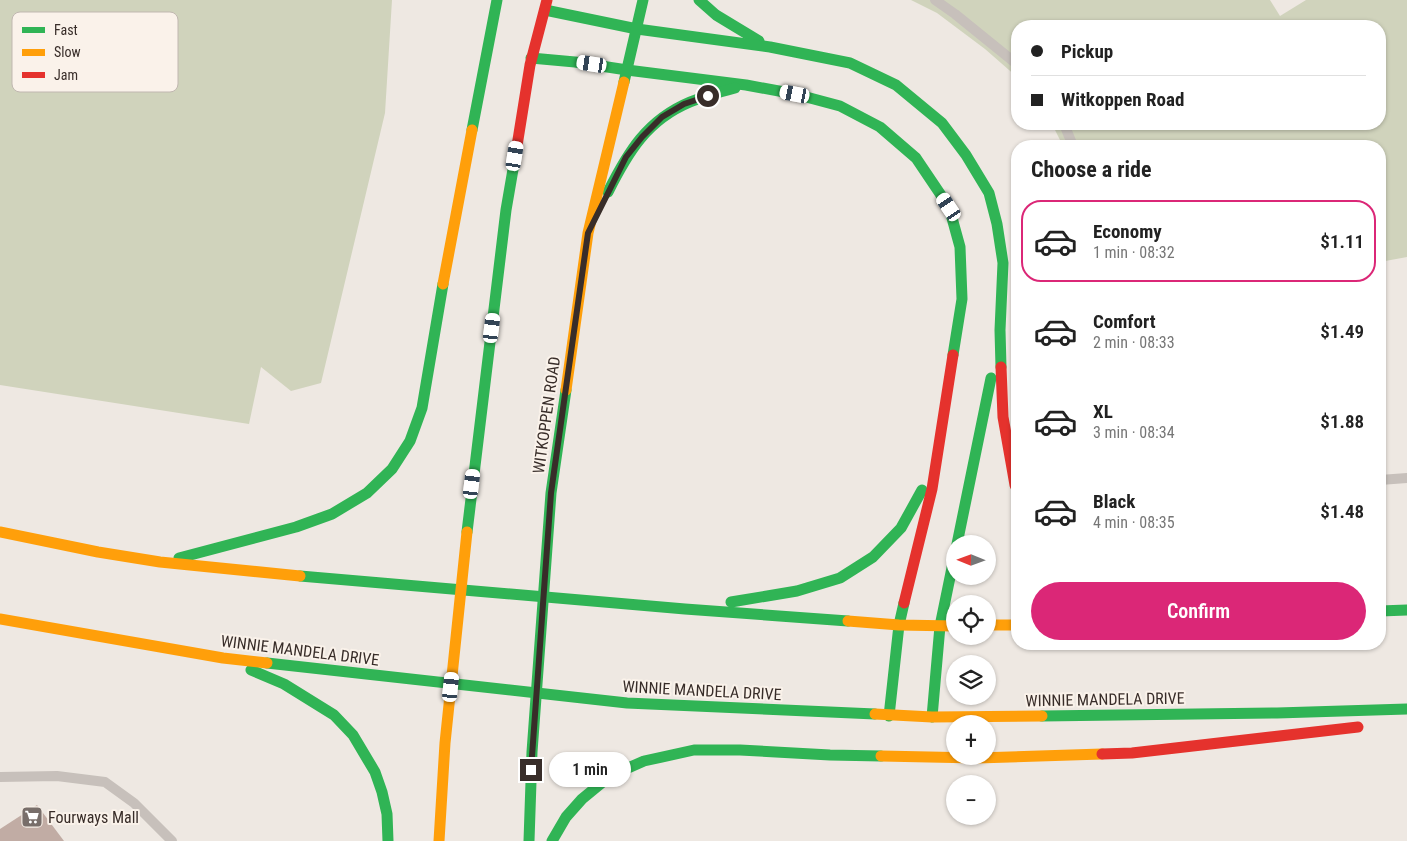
<!DOCTYPE html>
<html lang="en">
<head>
<meta charset="utf-8">
<style>
  :root { --surface:#fff; --page:#f2f2f2; --text:#222; --muted:#767676; --line:#e0e0e0; --accent:#db2777 }
  body { margin:0; font-family:"Roboto Condensed",sans-serif; background:var(--page); color:var(--text); height:100vh; display:flex; flex-direction:column; font-size:19px; white-space:nowrap }
  * { box-sizing:border-box; margin:0 }
  p { font-size:16px; color:var(--muted) }
  .icon { flex:none; width:28px; height:28px; fill:none; stroke:currentColor; stroke-width:2; stroke-linecap:round; stroke-linejoin:round }
  .map { position:relative; flex:1; overflow:hidden }
  .side { position:absolute; left:1011px; top:140px; width:375px; height:510px; display:flex; flex-direction:column; background:var(--surface); border-radius:20px; box-shadow:0 1px 4px #0004 }
  .side>* { flex:none }
  .top-card { position:absolute; left:1011px; top:20px; width:375px; height:110px; border-radius:20px; box-shadow:0 1px 4px #0004; display:grid; align-content:center; height:110px; padding:0 20px; background:var(--surface) }
  .needle { width:32px; rotate:271deg }
  .controls { position:absolute; left:946px; top:535px; display:grid; gap:10px }
  .controls a { display:grid; place-items:center; width:50px; height:50px; border-radius:50%; background:var(--surface); box-shadow:0 1px 4px #0004; font-size:25px }
  .end { position:absolute; width:22px; height:22px; margin:-11px; border:6px solid #382d29; background:#fff; box-shadow:0 0 0 2px #fff }
  .from { border-radius:50% }
  .bubble { position:absolute; height:35px; border-radius:18px; background:var(--surface); box-shadow:0 1px 4px #0004; font-size:16px; font-weight:600; line-height:35px; text-align:center }
  .car { position:absolute; width:15px; height:30px; margin:-15px -8px; border-radius:6px; box-shadow:0 0 4px 1px #0007; background:linear-gradient(#fff 24%,#345 0 40%,#fff 0 76%,#345 0 86%,#fff 0) }
  .top-card b { display:flex; align-items:center; gap:18px; height:48px; font-size:19px }
  .top-card b+b { border-top:1px solid var(--line) }
  .top-card i { width:12px; height:12px; background:var(--text) }
  ul { padding:0; list-style:none }
  li { display:flex; align-items:center; gap:15px; height:82px; margin:0 10px 8px; padding:0 10px; border:2px solid transparent; border-radius:20px }
  li div { flex:1 }
  li b { display:block; font-size:19px }
  li em { font-style:normal; font-weight:600 }
  li.current { border-color:var(--accent) }
  li>.icon { width:45px; height:45px; stroke-width:1.5 }
  h2 { padding:0 20px; font-size:22px; line-height:60px }
  .cta { display:flex; gap:10px; margin-top:auto; padding:10px 20px }
  .cta a { flex:1; height:58px; border-radius:30px; background:var(--accent); color:#fff; font-size:20px; font-weight:600; line-height:58px; text-align:center }
  .map>svg:first-child { display:block }
  .green { fill:#d0d3bc }
  .building { fill:#c1aca4 }
  .lines { fill:none; stroke-linecap:round; stroke-linejoin:round }
  .lane { stroke:#c7c0bb; stroke-width:10 }
  .fast { stroke:#30b455; stroke-width:11 }
  .slow { stroke:#ff9f0a; stroke-width:11 }
  .jam { stroke:#e5322d; stroke-width:11 }
  .route { stroke:#382d29; stroke-width:6 }
  .labels { text-anchor:middle; stroke-width:4; stroke-linejoin:round; paint-order:stroke }
  .street-label { font-size:16px; fill:#382d29; stroke:#faf2ea }
  .poi-label { font-size:16px; fill:#382d29; stroke:#faf2ea; text-anchor:start }
  .key { fill:#faf2ea; stroke:#c0b7b0; stroke-width:1 }
  .key-label { font-size:14px; fill:#382d29 }
</style>
</head>
<body>
<div class="map">
<svg width="1407" height="841" viewBox="0 0 1407 841">
  <rect width="100%" height="100%" fill="#eee8e2"/>
  <g class="green">
    <path d="M0 0H392L385 113 321 383 291 391 261 367 249 424 0 385Z"/>
    <path d="M911 0H1270L1280 16 1306 0H1407V257L1380 262V146H1063L1052 124H1380V26H1018L1017 77 985 49 937 13Z"/>
  </g>
  <path class="building" d="M37 805 64 841H0V829Z"/>
  <g class="lines">
    <g class="lane">
      <path d="M935 0 955 14 1018 65"/>
      <path d="M1064 124 1073 146"/>
      <path d="M1380 480 1407 478"/>
      <path d="M0 777 57 776 105 782 134 803 172 841"/>
    </g>
    <g class="fast">
      <path d="M699 0 716 15 759 41"/>
      <path d="M545 10 637 29 770 47 850 63 896 85 942 123 966 155 989 193 997 224 1003 263 1000 330 1001 367"/>
      <path d="M531 58 575 62 627 70 746 85 795 94 840 106 880 127 916 158 949 207 960 247 962 299 953 355"/>
      <path d="M624 82 643 0"/>
      <path d="M472 130 497 0"/>
      <path d="M608 192C628 152 647 120 690 102 705 96 720 92 735 88"/>
      <path d="M467 532 506 210 516 152"/>
      <path d="M957 544 991 378"/>
      <path d="M179 558 296 527 332 514 367 493 392 469 410 441 422 408 443 284"/>
      <path d="M300 576 685 609 848 621"/>
      <path d="M731 602 797 591 840 578 873 557 901 528 922 490"/>
      <path d="M1380 611 1407 610"/>
      <path d="M267 663 627 703 875 714"/>
      <path d="M251 670 284 684 334 715 353 735 375 772 382 792 387 814 388 841"/>
      <path d="M889 716 899 625 904 603"/>
      <path d="M1042 716 1277 713 1407 709"/>
      <path d="M932 717 940 626 955 553"/>
      <path d="M529 841 532 752 551 493 566 390"/>
      <path d="M552 841 566 817 582 799 610 776 644 761 694 750H740L830 755 881 756"/>
    </g>
    <g class="slow">
      <path d="M443 284 472 130"/>
      <path d="M566 390 588 233 624 82"/>
      <path d="M0 532 98 552 160 562 300 576"/>
      <path d="M0 619 223 658 267 663"/>
      <path d="M848 621 899 625 955 626"/>
      <path d="M988 625H1018"/>
      <path d="M875 714 932 717 1042 716"/>
      <path d="M881 756 977 758 1102 754"/>
      <path d="M439 841 445 743 467 532"/>
    </g>
    <g class="jam">
      <path d="M516 152 530 65 547 0"/>
      <path d="M1001 367 1003 417 1015 485 1018 491"/>
      <path d="M904 603 932 489 953 355"/>
      <path d="M1102 754 1132 753 1358 727"/>
    </g>
  </g>
  <g class="lines">
    <path class="route" d="M531 770 551 493 588 233 626 157 642 137 662 117 684 104 708 96"/>
  </g>
  <defs>
    <g id="supermarket-square" transform="scale(1.125)"><rect x="-9" y="-9" width="18" height="18" rx="4" fill="#786e6a" stroke="#faf2ea"/><path d="M-6-5.5h2.5l.6 2H6L4.5 2H-2.5L-4.4-4H-6ZM-1.5 3.2a1.3 1.3 0 1 0 .1 0ZM3 3.2a1.3 1.3 0 1 0 .1 0Z" fill="#fff"/></g>
  </defs>
  <g fill-rule="evenodd">
    <use href="#supermarket-square" x="32" y="817"/>
  </g>
  <g class="labels">
    <g class="street-label">
      <text transform="translate(546 415) rotate(-82)" y="6">WITKOPPEN ROAD</text>
      <text transform="translate(300 650) rotate(7)" y="6">WINNIE MANDELA DRIVE</text>
      <text transform="translate(702 690) rotate(3)" y="6">WINNIE MANDELA DRIVE</text>
      <text transform="translate(1105 699) rotate(-1)" y="6">WINNIE MANDELA DRIVE</text>
    </g>
    <g class="poi-label">
      <text x="48" y="823">Fourways Mall</text>
    </g>
  </g>
  <rect x="12" y="12" width="166" height="80" rx="8" class="key"/>
  <rect x="22" y="27" width="23" height="6" fill="#30b455"/>
  <rect x="22" y="49" width="23" height="7" fill="#ff9f0a"/>
  <rect x="22" y="72" width="23" height="6" fill="#e5322d"/>
  <g class="key-label">
    <text x="54" y="35">Fast</text>
    <text x="54" y="57">Slow</text>
    <text x="54" y="80">Jam</text>
  </g>
</svg>
<div class="controls">
<a><svg class="needle" viewBox="-14 -14 28 28"><path d="M0-13l5 13h-10z" fill="#e53935"/><path d="M0 13l5-13h-10z" fill="#767676"/></svg></a>
<a><svg class="icon" aria-label="locate" viewBox="0 0 24 24"><circle cx="12" cy="12" r="6"/><path d="M12 2v4M12 18v4M2 12h4M18 12h4"/></svg></a>
<a><svg class="icon" aria-label="layers" viewBox="0 0 24 24"><path d="M12 4l9 5-9 5-9-5zM3 14l9 5 9-5"/></svg></a>
<a>+</a>
<a>−</a>
</div>
<i class="end from" style="left:708px;top:96px"></i>
<i class="end" style="left:531px;top:770px"></i>
<div class="bubble" style="left:549px;top:752px;width:82px">1 min</div>
<i class="car" style="left:592px;top:64px;rotate:279deg"></i>
<i class="car" style="left:795px;top:94px;rotate:281deg"></i>
<i class="car" style="left:515px;top:156px;rotate:9deg"></i>
<i class="car" style="left:949px;top:207px;rotate:326deg"></i>
<i class="car" style="left:492px;top:328px;rotate:7deg"></i>
<i class="car" style="left:472px;top:484px;rotate:7deg"></i>
<i class="car" style="left:451px;top:687px;rotate:6deg"></i>
<div class="top-card">
<b><i class="from"></i>Pickup</b>
<b><i></i>Witkoppen Road</b>
</div>
<section class="side">
<h2>Choose a ride</h2>
<ul>
<li class="current"><svg class="icon" aria-label="car" viewBox="0 0 24 24"><path d="M5 17H2v-5l4-1 3-4h7l3 4 3 1v5h-3M9 17h6M6 11h13"/><circle cx="7" cy="17" r="2"/><circle cx="17" cy="17" r="2"/></svg><div><b>Economy</b><p>1 min · 08:32</p></div><em>$1.11</em></li>
<li><svg class="icon" aria-label="car" viewBox="0 0 24 24"><path d="M5 17H2v-5l4-1 3-4h7l3 4 3 1v5h-3M9 17h6M6 11h13"/><circle cx="7" cy="17" r="2"/><circle cx="17" cy="17" r="2"/></svg><div><b>Comfort</b><p>2 min · 08:33</p></div><em>$1.49</em></li>
<li><svg class="icon" aria-label="car" viewBox="0 0 24 24"><path d="M5 17H2v-5l4-1 3-4h7l3 4 3 1v5h-3M9 17h6M6 11h13"/><circle cx="7" cy="17" r="2"/><circle cx="17" cy="17" r="2"/></svg><div><b>XL</b><p>3 min · 08:34</p></div><em>$1.88</em></li>
<li><svg class="icon" aria-label="car" viewBox="0 0 24 24"><path d="M5 17H2v-5l4-1 3-4h7l3 4 3 1v5h-3M9 17h6M6 11h13"/><circle cx="7" cy="17" r="2"/><circle cx="17" cy="17" r="2"/></svg><div><b>Black</b><p>4 min · 08:35</p></div><em>$1.48</em></li>
</ul>
<div class="cta"><a>Confirm</a></div>
</section>
</div>
</body>
</html>
